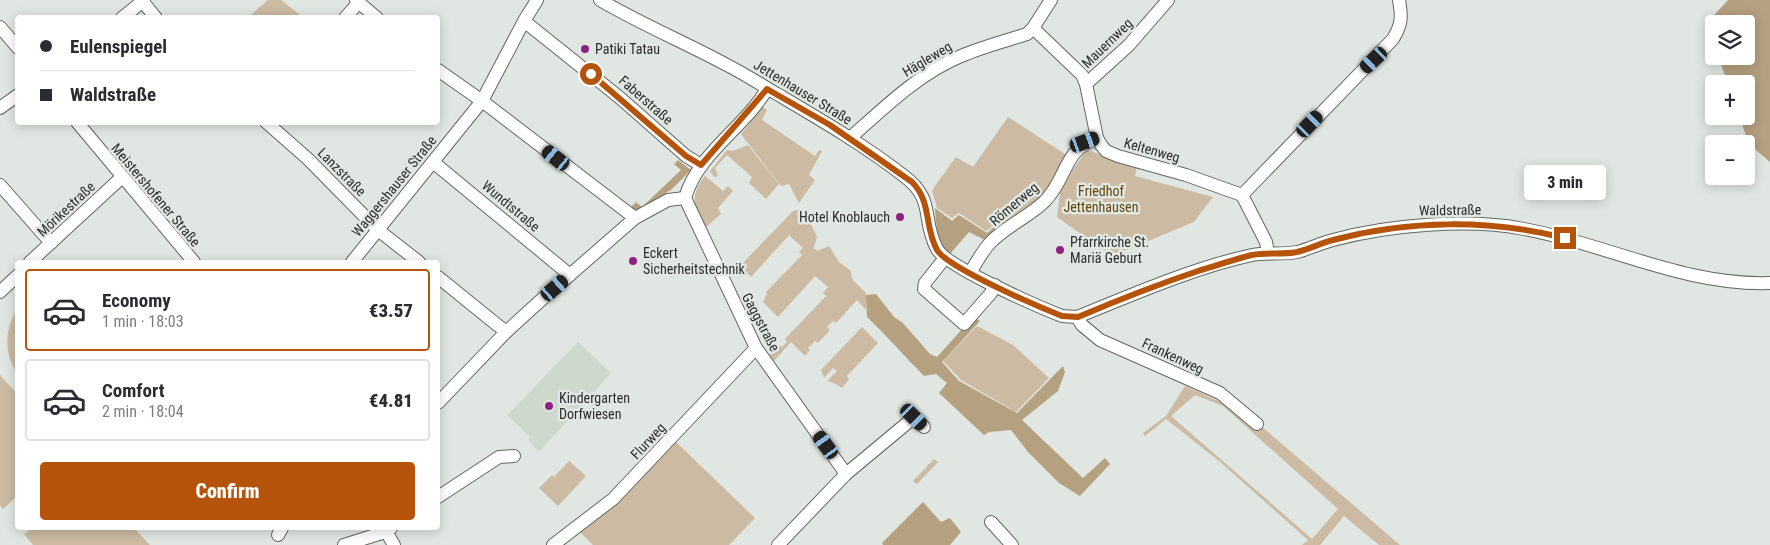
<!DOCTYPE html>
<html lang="en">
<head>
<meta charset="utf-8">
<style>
  :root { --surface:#fff; --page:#f7f7f7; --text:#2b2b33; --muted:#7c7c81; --line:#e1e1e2; --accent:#b45309 }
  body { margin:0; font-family:"Roboto Condensed",sans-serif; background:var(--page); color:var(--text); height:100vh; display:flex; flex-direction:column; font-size:19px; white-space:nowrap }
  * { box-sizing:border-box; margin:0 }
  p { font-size:16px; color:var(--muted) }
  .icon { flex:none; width:28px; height:28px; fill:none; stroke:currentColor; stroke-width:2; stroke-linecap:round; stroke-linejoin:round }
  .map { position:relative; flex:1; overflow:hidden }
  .drawer { position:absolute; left:15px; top:260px; width:425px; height:270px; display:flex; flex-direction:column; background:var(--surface); border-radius:5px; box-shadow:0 2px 12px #0003 }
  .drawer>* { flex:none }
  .banner { position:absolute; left:15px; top:15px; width:425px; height:110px; border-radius:5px; box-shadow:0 2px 12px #0003; display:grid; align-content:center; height:110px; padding:0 25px; background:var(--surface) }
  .controls { position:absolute; left:1705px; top:15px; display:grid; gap:10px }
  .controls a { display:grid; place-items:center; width:50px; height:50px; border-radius:5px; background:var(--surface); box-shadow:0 2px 12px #0003; font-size:25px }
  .end { position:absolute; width:22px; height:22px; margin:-11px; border:6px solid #b45309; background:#fff; box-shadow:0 0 0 2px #fff }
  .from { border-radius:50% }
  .bubble { position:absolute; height:35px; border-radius:5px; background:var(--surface); box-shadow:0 2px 12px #0003; font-size:16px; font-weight:800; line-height:35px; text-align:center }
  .car { position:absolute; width:15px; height:30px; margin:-15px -8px; border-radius:6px; box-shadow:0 0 4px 1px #0007; background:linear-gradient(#222 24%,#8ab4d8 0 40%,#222 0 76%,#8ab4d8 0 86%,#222 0) }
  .banner b { display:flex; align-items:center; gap:18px; height:48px; font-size:19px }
  .banner b+b { border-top:1px solid var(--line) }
  .banner i { width:12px; height:12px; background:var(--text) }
  ul { padding:9px 0 0; list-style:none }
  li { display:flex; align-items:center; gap:15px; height:82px; margin:0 10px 8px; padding:0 15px; border:2px solid var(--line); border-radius:5px }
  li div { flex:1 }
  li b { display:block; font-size:19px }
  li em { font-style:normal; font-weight:800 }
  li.active { border-color:var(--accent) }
  li>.icon { width:45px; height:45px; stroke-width:1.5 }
  .primary-button { display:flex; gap:10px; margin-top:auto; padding:10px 25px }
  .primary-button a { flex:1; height:58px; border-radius:5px; background:var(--accent); color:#fff; font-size:20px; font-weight:800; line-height:58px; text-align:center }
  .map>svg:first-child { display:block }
  .built { fill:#ced9ce }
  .green { fill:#ccbba2; fill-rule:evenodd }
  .forest { fill:#b5a080 }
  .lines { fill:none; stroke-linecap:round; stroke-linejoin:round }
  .minor-casing { stroke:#626762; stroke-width:14 }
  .minor { stroke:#fff; stroke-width:12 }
  .route { stroke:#b45309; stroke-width:6 }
  .poi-dot { fill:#8f1f80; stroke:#e0e6e1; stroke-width:2 }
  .labels { text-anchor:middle; stroke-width:5; stroke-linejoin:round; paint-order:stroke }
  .street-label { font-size:14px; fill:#2d2f2d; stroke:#e0e6e1 }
  .poi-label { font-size:14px; fill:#2d2f2d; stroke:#e0e6e1; text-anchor:start }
  .park-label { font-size:14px; fill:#64450b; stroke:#e0e6e1 }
</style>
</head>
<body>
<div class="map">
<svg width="1770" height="545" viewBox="0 0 1770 545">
  <rect width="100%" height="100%" fill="#e0e6e1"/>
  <path class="built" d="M578 342 611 373 539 452 528 440 530 437 507 415Z"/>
  <g class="green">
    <path d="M268 0H281L303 17H248Z"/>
    <path d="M763 107 767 110 762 120 815 156 819 150 822 151 809 175 815 180 799 203 789 184 781 186 741 134Z"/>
    <path d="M1008 117 1068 156 1039 203 1001 228 995 225 986 231 959 213 952 218 937 208 932 190 956 157 973 167Z"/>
    <path d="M748 145 779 184 766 199 749 183 752 177 727 155 715 168 718 175 716 177H714L710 171 727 150 733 151Z"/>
    <path d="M1087 150 1137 167 1135 176 1213 197 1194 222 1112 256 1057 217 1061 186Z"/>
    <path d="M705 176 723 191 728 186 733 191 718 208 721 214 705 228C694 206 689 196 705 176Z"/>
    <path d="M801 209 811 224 817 237 814 248 817 251 829 246 839 262 851 271 852 279 866 293V310L857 300 836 323 833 321 827 327 830 330 818 343 815 341 808 348 810 350 805 356 791 342 774 361 770 355 780 345 782 347 787 342 785 339 826 296 823 293 828 287 815 276 778 317 763 302 767 294 766 292 802 255 799 252 803 248 789 235 751 277 740 266 793 211Z"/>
    <path d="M17 309V374C4 352 4 332 17 309Z"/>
    <path d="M977 326 1013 345 1049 378 1016 412 961 380 943 361Z"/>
    <path d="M862 327 878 343 847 376 849 379 842 388 836 384 827 381 837 371 833 368 824 378 821 370Z"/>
    <path d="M0 375 18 395 17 496 3 509 0 506Z"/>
    <path d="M1185 386 1247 414 1400 545H1379L1344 516 1320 545H1302L1308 540 1219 461 1166 419 1145 436 1143 433 1166 416ZM1195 395 1223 406 1338 509 1312 539 1171 416Z"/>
    <path d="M676 442 755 518 729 545H593L580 532 615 505Z"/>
    <path d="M934 459 938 462 917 484 913 481Z"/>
    <path d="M569 461 586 476 558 506 539 488 552 475 554 477Z"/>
    <path d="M32 528H134L150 545H33L24 534Z"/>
  </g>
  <g class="forest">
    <path d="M1728 0H1770V162L1749 144 1739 116H1746V84H1728L1718 56H1746V24H1714V45L1706 24Z"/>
    <path d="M678 160 691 170 672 189 635 213 630 208 636 202 642 207 681 170 674 164Z"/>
    <path d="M935 208 952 221 959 215 987 233 995 226 999 231 985 240 969 232 949 255C937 242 936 226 935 208Z"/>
    <path d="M876 294 895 318 902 322 930 354 937 357 973 317 980 321 942 362 959 381 1017 413 1063 366 1065 372 1058 391 1022 420 1083 478 1105 458 1110 464 1080 496 1059 483 1028 452 1011 430 989 432 984 435 939 393 947 383 936 374 924 376C905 357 887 336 867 317L866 295Z"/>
    <path d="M923 502 941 522 950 518 961 532 950 545H883L882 543Z"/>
  </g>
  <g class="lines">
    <g class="minor-casing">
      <g id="minor">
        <path d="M356 0 377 18"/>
        <path d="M600 0C641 24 684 42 725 64 743 73 760 84 777 94 821 120 864 145 904 176 936 200 921 219 937 249 947 267 1039 307 1062 316L1077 317C1134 294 1193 268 1252 255 1267 252 1282 255 1297 252 1309 249 1321 243 1333 240 1388 225 1468 218 1524 229 1607 244 1684 286 1770 283"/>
        <path d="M143 2 156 18"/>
        <path d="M122 18 144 0"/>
        <path d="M345 18 359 2"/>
        <path d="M524 21 619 97 686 156 701 165"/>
        <path d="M0 27 18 48"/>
        <path d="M1033 28 1082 75 1086 84 1097 138 1101 145 1106 151 1118 156 1186 175 1242 195 1266 242 1268 253"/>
        <path d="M438 70 482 101 635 218"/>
        <path d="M1086 84 1129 45 1168 0"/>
        <path d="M0 108 18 95"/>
        <path d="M77 122 194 262"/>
        <path d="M266 122 308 159 378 230 419 262"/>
        <path d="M850 138C884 108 918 74 961 56 982 47 1005 41 1027 34L1033 28 1051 0"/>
        <path d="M433 162 570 275"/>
        <path d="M0 185 51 243"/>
        <path d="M1242 195 1393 39C1402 24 1402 17 1399 0"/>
        <path d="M685 198 756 348 846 474"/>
        <path d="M685 198C698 153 744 128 767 89"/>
        <path d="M945 258 925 283 924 289 964 324 991 293 995 285"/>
        <path d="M30 262 121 178"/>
        <path d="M352 262 482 101 524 21 537 0"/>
        <path d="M970 273C976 263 982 252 989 244 1004 227 1029 217 1045 201 1067 179 1063 150 1097 138"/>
        <path d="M438 277 506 332"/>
        <path d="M0 292 18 275"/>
        <path d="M1077 317 1082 325 1100 340 1220 393 1257 424"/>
        <path d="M438 403 506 332 540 301 635 218 668 200 685 198"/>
        <path d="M438 497 499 457 514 456"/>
        <path d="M991 522 1012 545"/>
        <path d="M384 528 394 545"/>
        <path d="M278 535 282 528"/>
        <path d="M344 545 382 533 391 528"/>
        <path d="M553 545 613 499 756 348"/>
        <path d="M778 545 846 474 906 424 914 417 924 427"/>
      </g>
    </g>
    <use href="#minor" class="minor"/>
  </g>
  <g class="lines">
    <path class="route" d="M591 74 686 156 701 165 767 89 830 125 912 182C932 202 924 227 937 250 948 268 1039 307 1062 316L1078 317C1118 300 1159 284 1201 270 1218 265 1235 259 1252 255 1267 252 1282 255 1297 252 1310 249 1321 243 1333 240 1408 220 1489 219 1565 238"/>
  </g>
  <g class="poi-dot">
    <circle cx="585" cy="49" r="5"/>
    <circle cx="900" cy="217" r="5"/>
    <circle cx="1060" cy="250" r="5"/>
    <circle cx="633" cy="261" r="5"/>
    <circle cx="549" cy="406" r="5"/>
  </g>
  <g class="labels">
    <g class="street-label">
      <text transform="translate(1107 43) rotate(-44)" y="5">Mauernweg</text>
      <text transform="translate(927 59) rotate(-31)" y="5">Hägleweg</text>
      <text transform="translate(803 92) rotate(31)" y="5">Jettenhauser Straße</text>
      <text transform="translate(646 100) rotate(41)" y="5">Faberstraße</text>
      <text transform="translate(1152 150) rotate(16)" y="5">Keltenweg</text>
      <text transform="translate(342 172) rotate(45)" y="5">Lanzstraße</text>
      <text transform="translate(394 186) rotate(-51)" y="5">Waggershauser Straße</text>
      <text transform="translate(156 195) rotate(50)" y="5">Meistershofener Straße</text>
      <text transform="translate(1014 204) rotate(-40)" y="5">Römerweg</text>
      <text transform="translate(511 206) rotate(40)" y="5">Wundtstraße</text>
      <text transform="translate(66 209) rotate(-43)" y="5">Mörikestraße</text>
      <text transform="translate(1450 210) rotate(-1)" y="5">Waldstraße</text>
      <text transform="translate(761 322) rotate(62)" y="5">Gaggstraße</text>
      <text transform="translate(1173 356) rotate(25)" y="5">Frankenweg</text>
      <text transform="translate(648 441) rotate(-47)" y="5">Flurweg</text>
    </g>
    <g class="poi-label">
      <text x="595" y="54">Patiki Tatau</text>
      <text x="890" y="222" text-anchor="end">Hotel Knoblauch</text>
      <text x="1070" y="247">Pfarrkirche St.<tspan x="1070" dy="16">Mariä Geburt</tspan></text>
      <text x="643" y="258">Eckert<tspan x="643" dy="16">Sicherheitstechnik</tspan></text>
      <text x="559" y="403">Kindergarten<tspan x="559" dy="16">Dorfwiesen</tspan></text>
    </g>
    <g class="park-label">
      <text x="1101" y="196">Friedhof<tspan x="1101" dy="16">Jettenhausen</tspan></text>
    </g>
  </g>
</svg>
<div class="controls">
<a><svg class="icon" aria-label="layers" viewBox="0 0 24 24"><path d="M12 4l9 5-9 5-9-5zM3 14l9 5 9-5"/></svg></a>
<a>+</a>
<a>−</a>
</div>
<i class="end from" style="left:591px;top:74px"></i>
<i class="end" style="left:1565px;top:238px"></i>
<div class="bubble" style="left:1524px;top:165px;width:82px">3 min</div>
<i class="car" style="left:1374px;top:60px;rotate:227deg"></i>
<i class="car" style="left:1310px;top:124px;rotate:44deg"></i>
<i class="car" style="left:1085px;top:142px;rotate:70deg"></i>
<i class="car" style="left:556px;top:158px;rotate:309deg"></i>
<i class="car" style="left:555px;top:288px;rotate:49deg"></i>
<i class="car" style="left:914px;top:417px;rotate:135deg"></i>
<i class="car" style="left:826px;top:445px;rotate:324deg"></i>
<div class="banner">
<b><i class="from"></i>Eulenspiegel</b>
<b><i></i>Waldstraße</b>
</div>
<section class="drawer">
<ul>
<li class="active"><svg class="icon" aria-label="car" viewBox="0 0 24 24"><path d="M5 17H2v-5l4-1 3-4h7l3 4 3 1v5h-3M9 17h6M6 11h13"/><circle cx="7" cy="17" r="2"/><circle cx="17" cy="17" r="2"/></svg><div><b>Economy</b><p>1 min · 18:03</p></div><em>€3.57</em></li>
<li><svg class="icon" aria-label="car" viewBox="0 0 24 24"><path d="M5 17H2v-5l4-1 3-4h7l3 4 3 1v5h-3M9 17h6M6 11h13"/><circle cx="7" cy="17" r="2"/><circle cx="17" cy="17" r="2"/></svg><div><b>Comfort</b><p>2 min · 18:04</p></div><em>€4.81</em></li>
</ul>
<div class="primary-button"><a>Confirm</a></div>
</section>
</div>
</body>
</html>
